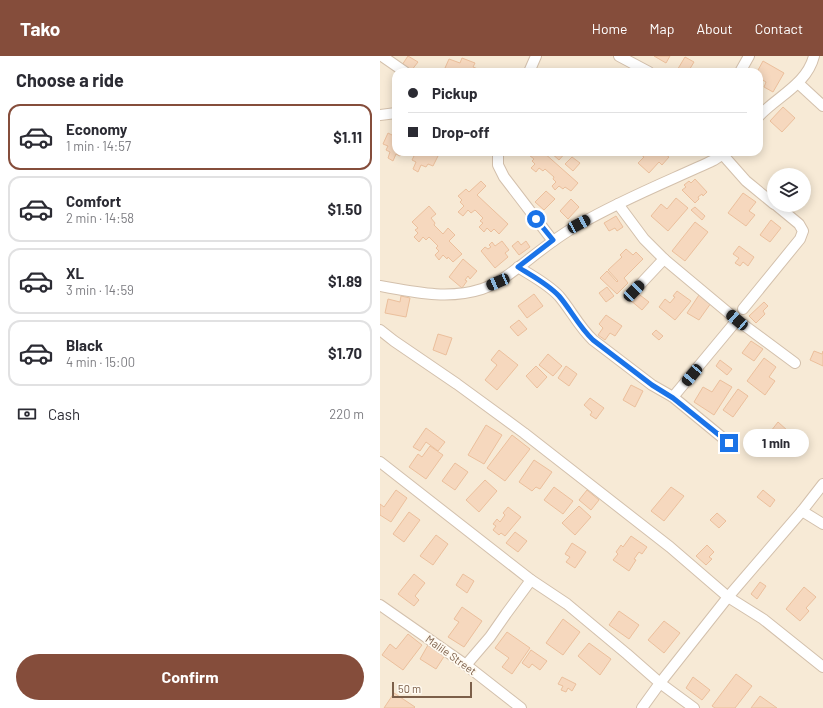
<!DOCTYPE html>
<html lang="en">
<head>
<meta charset="utf-8">
<style>
  :root { --surface:#fff; --page:#f2f2f3; --text:#2b2b33; --muted:#7c7c81; --line:#e1e1e2; --accent:#854d3b }
  body { margin:0; font-family:Barlow,sans-serif; background:var(--page); color:var(--text); height:100vh; display:flex; flex-direction:column; font-size:15px; white-space:nowrap }
  * { box-sizing:border-box; margin:0 }
  p { font-size:13px; color:var(--muted) }
  .icon { flex:none; width:22px; height:22px; fill:none; stroke:currentColor; stroke-width:2; stroke-linecap:round; stroke-linejoin:round }
  .map { position:relative; flex:1; overflow:hidden }
  .side { display:flex; flex-direction:column; background:var(--surface); width:380px }
  .side>* { flex:none }
  .banner { position:absolute; left:12px; top:12px; width:371px; height:88px; border-radius:12px; box-shadow:0 2px 10px #0003; display:grid; align-content:center; height:88px; padding:0 16px; background:var(--surface) }
  .tools { position:absolute; left:387px; top:112px; display:grid; gap:8px }
  .tools a { display:grid; place-items:center; width:44px; height:44px; border-radius:50%; background:var(--surface); box-shadow:0 2px 10px #0003; font-size:20px }
  .scale { position:absolute; left:12px; bottom:10px; width:80px; box-sizing:border-box; padding-left:4px; border:2px solid #7c5f49; border-top:0; font-size:11px; line-height:14px; white-space:nowrap; color:#7c5f49; -webkit-text-stroke:3px #fffaf1; paint-order:stroke }
  .end { position:absolute; width:18px; height:18px; margin:-9px; border:5px solid #1a73e8; background:#fff; box-shadow:0 0 0 2px #fff }
  .from { border-radius:50% }
  .bubble { position:absolute; height:28px; border-radius:14px; background:var(--surface); box-shadow:0 2px 10px #0003; font-size:13px; font-weight:700; line-height:28px; text-align:center }
  .car { position:absolute; width:12px; height:24px; margin:-12px -6px; border-radius:5px; box-shadow:0 0 3px 1px #0007; background:linear-gradient(#222 24%,#8ab4d8 0 40%,#222 0 76%,#8ab4d8 0 86%,#222 0) }
  .banner b { display:flex; align-items:center; gap:14px; height:38px; font-size:15px }
  .banner b+b { border-top:1px solid var(--line) }
  .banner i { width:10px; height:10px; background:var(--text) }
  ul { padding:0; list-style:none }
  li { display:flex; align-items:center; gap:12px; height:66px; margin:0 8px 6px; padding:0 8px; border:2px solid var(--line); border-radius:12px }
  li div { flex:1 }
  li b { display:block; font-size:15px }
  li em { font-style:normal; font-weight:700 }
  li.on { border-color:var(--accent) }
  li>.icon { width:36px; height:36px; stroke-width:1.5 }
  h2 { padding:0 16px; font-size:18px; line-height:48px }
  .pay { display:flex; align-items:center; gap:10px; height:44px; padding:0 16px; font-size:15px }
  .pay p { margin-inline-start:auto }
  .button { display:flex; gap:8px; margin-top:auto; padding:8px 16px }
  .button a { flex:1; height:46px; border-radius:24px; background:var(--accent); color:#fff; font-size:16px; font-weight:700; line-height:46px; text-align:center }
  header { display:flex; align-items:center; gap:24px; box-sizing:border-box; height:56px; padding:0 20px; background:var(--accent); color:#fff }
  header strong { font-size:19px }
  nav { display:flex; gap:22px; margin-inline-start:auto; font-size:14px }
  main { display:flex; flex:1; min-height:0 }
  .map>svg:first-child { display:block }
  .residential { fill:#f7ead6; fill-rule:evenodd }
  .building { fill:#f6d8be; stroke:#ebbf9c }
  .lines { fill:none; stroke-linecap:round; stroke-linejoin:round }
  .street-casing { stroke:#d3c0ac; stroke-width:12 }
  .street { stroke:#fff; stroke-width:10 }
  .route { stroke:#1a73e8; stroke-width:5 }
  .labels { text-anchor:middle; stroke-width:3.5; stroke-linejoin:round; paint-order:stroke }
  .street-label { font-size:11px; fill:#7c5f49; stroke:#fffaf1 }
</style>
</head>
<body>
<header>
<strong>Tako</strong>
<nav><a>Home</a><a>Map</a><a>About</a><a>Contact</a></nav>
</header>
<main>
<section class="side">
<h2>Choose a ride</h2>
<ul>
<li class="on"><svg class="icon" aria-label="car" viewBox="0 0 24 24"><path d="M5 17H2v-5l4-1 3-4h7l3 4 3 1v5h-3M9 17h6M6 11h13"/><circle cx="7" cy="17" r="2"/><circle cx="17" cy="17" r="2"/></svg><div><b>Economy</b><p>1 min · 14:57</p></div><em>$1.11</em></li>
<li><svg class="icon" aria-label="car" viewBox="0 0 24 24"><path d="M5 17H2v-5l4-1 3-4h7l3 4 3 1v5h-3M9 17h6M6 11h13"/><circle cx="7" cy="17" r="2"/><circle cx="17" cy="17" r="2"/></svg><div><b>Comfort</b><p>2 min · 14:58</p></div><em>$1.50</em></li>
<li><svg class="icon" aria-label="car" viewBox="0 0 24 24"><path d="M5 17H2v-5l4-1 3-4h7l3 4 3 1v5h-3M9 17h6M6 11h13"/><circle cx="7" cy="17" r="2"/><circle cx="17" cy="17" r="2"/></svg><div><b>XL</b><p>3 min · 14:59</p></div><em>$1.89</em></li>
<li><svg class="icon" aria-label="car" viewBox="0 0 24 24"><path d="M5 17H2v-5l4-1 3-4h7l3 4 3 1v5h-3M9 17h6M6 11h13"/><circle cx="7" cy="17" r="2"/><circle cx="17" cy="17" r="2"/></svg><div><b>Black</b><p>4 min · 15:00</p></div><em>$1.70</em></li>
</ul>
<div class="pay"><svg class="icon" aria-label="cash" viewBox="0 0 24 24"><path d="M3 7h18v10H3z"/><circle cx="12" cy="12" r="2"/></svg>Cash<p>220 m</p></div>
<div class="button"><a>Confirm</a></div>
</section>
<div class="map">
<svg width="443" height="652" viewBox="0 0 443 652">
  <rect width="100%" height="100%" fill="#fef7e9"/>
  <path class="residential" d="M0 0H443V652H0ZM16 16H379V96H16ZM394 119H424V149H394Z"/>
  <g class="building">
    <path d="M28 0 38 6 31 15 22 9Z"/>
    <path d="M274 0H290L286 7Z"/>
    <path d="M305 1 314 6 308 16H296Z"/>
    <path d="M82 2 95 7 93 11 105 16H70L71 14 65 12 69 3 80 7Z"/>
    <path d="M383 5 404 17 393 36 384 31 386 26 379 22V16H377Z"/>
    <path d="M403 51 415 62 402 76 390 65Z"/>
    <path d="M8 77 16 81V96H22L20 100 16 98 13 105 8 102 10 96 6 94 8 90 3 88Z"/>
    <path d="M24 96H50L58 100 53 110 48 108 46 111 41 109 38 116 33 113 36 106 32 104 34 100Z"/>
    <path d="M151 96H163L198 127 191 135 185 131 183 133 179 130 175 134 172 130 176 126 173 123 174 121 165 113 163 115 159 112 156 116 151 112 155 108 152 105 154 103 149 99Z"/>
    <path d="M170 96H186L179 104Z"/>
    <path d="M262 96H282L289 101 282 109 279 106 269 117 258 107 264 101 260 98Z"/>
    <path d="M192 101 200 107 193 115 185 108Z"/>
    <path d="M315 123 327 136 323 140 322 138 318 141 319 143 315 147 302 134 306 131 304 129 309 125 311 127Z"/>
    <path d="M101 125 106 130 97 139 128 168 119 178 114 173 111 176 107 172 104 176 99 171 103 167 100 165 103 162 95 154 91 157 88 154 83 160 78 156 84 150 80 146 82 144 78 140 86 133 89 136Z"/>
    <path d="M166 135 175 143 164 154 155 146Z"/>
    <path d="M363 137 376 146 369 155 375 159 366 170 348 157Z"/>
    <path d="M296 142 308 152 288 175 271 160 281 148 287 153Z"/>
    <path d="M191 143 199 151 188 163 180 155Z"/>
    <path d="M49 150 56 158 51 162 55 167 54 169 63 178 68 172 75 179 69 185 82 198 73 206 68 201 67 203 63 199 59 204 55 199 59 195 56 192 58 190 49 181 46 184 43 181 39 186 34 181 38 177 35 174 38 172 32 166Z"/>
    <path d="M315 151 325 160 322 164 311 154Z"/>
    <path d="M236 160 243 171 237 175 235 172 229 175 224 167Z"/>
    <path d="M391 164 401 172 390 186 380 179Z"/>
    <path d="M315 166 328 176 305 205 292 195Z"/>
    <path d="M122 185 129 194 125 197 128 201 115 212 101 195 105 191 108 193 111 191 109 189 112 186 115 190Z"/>
    <path d="M138 185 141 189 146 185 150 191 139 199 132 190Z"/>
    <path d="M359 190 374 201 368 210 363 206 360 210 355 207 359 202 353 198Z"/>
    <path d="M246 193 253 199 256 196 263 203 244 222 248 227 237 238 220 222 227 215 237 226 238 225 228 214 242 201 240 199Z"/>
    <path d="M83 203 97 215 90 223 88 220 85 224 87 225 82 232 69 221Z"/>
    <path d="M227 231 234 240 226 246 219 237Z"/>
    <path d="M297 235 311 245 295 264 279 251 285 243 290 247 295 241 293 240Z"/>
    <path d="M256 236 269 246 262 254 250 244Z"/>
    <path d="M154 238 163 250 147 262 138 250Z"/>
    <path d="M319 239 331 247 319 264 307 257Z"/>
    <path d="M21 240 30 242 26 261 5 257 8 243 20 246Z"/>
    <path d="M384 246 388 250 383 255 385 258 376 267 369 260Z"/>
    <path d="M226 259 242 270 235 280 230 277 225 284 218 279 223 272 219 268Z"/>
    <path d="M139 264 147 273 138 280 130 271Z"/>
    <path d="M276 274 283 280 279 284 272 278Z"/>
    <path d="M58 278 72 282 66 299 53 294Z"/>
    <path d="M371 285 383 293 374 305 362 297Z"/>
    <path d="M119 294 138 309 117 334 105 324 117 309 111 304Z"/>
    <path d="M434 295 442 298 443 295V310L430 304Z"/>
    <path d="M168 298 182 310 173 320 159 309Z"/>
    <path d="M384 302 396 311 389 321 395 325 385 339 367 325Z"/>
    <path d="M340 304 352 313 347 319 336 310Z"/>
    <path d="M156 310 167 321 157 332 146 320Z"/>
    <path d="M186 310 197 318 189 330 178 322Z"/>
    <path d="M340 324 352 331 334 359 314 346 323 331 332 336Z"/>
    <path d="M251 329 263 335 255 351 243 344Z"/>
    <path d="M358 333 368 340 353 361 343 354Z"/>
    <path d="M210 342 224 352 216 363 210 359 212 356 204 349Z"/>
    <path d="M398 366 408 375 401 383 391 375Z"/>
    <path d="M106 369 122 379 104 408 88 399Z"/>
    <path d="M46 372 65 386 58 395 46 386 40 395 33 391Z"/>
    <path d="M132 379 150 393 125 425 107 412Z"/>
    <path d="M50 390 63 399 46 423 29 411 38 398 42 401Z"/>
    <path d="M154 404 172 416 160 433 156 431 152 435 139 426Z"/>
    <path d="M75 407 88 416 75 434 62 425Z"/>
    <path d="M105 424 117 435 99 456 86 444Z"/>
    <path d="M174 431 193 445 183 458 164 444Z"/>
    <path d="M291 431 304 440 284 465 271 455Z"/>
    <path d="M16 434 27 442 11 466 0 459V448L4 451Z"/>
    <path d="M207 434 219 444 211 454 199 444Z"/>
    <path d="M383 434 395 444 390 451 377 441Z"/>
    <path d="M199 450 211 461 195 479 182 467Z"/>
    <path d="M128 451 141 461 125 480 121 477 119 479 113 474 116 470 113 468 117 463 120 466 125 459 123 457Z"/>
    <path d="M29 456 40 464 24 486 13 478Z"/>
    <path d="M337 457 346 465 339 472 330 464Z"/>
    <path d="M135 476 147 485 138 496 126 487Z"/>
    <path d="M56 479 68 488 53 509 40 500Z"/>
    <path d="M251 480 267 491 262 498 259 496 254 503 256 504 249 515 233 504 238 498 236 496 241 489 243 491Z"/>
    <path d="M192 487 206 496 195 512 186 506 190 501 185 498Z"/>
    <path d="M327 489 334 496 329 501 332 503 326 509 316 500Z"/>
    <path d="M34 518 45 527 35 540 39 544 34 550 18 538Z"/>
    <path d="M83 518 94 525 87 537 76 529Z"/>
    <path d="M380 526 386 530 377 543 371 538Z"/>
    <path d="M424 531 436 541 426 552 429 555 420 565 406 553Z"/>
    <path d="M82 551 102 565 84 591 68 581 79 566 74 563Z"/>
    <path d="M239 555 259 569 249 583 229 569Z"/>
    <path d="M183 563 200 576 183 599 166 587Z"/>
    <path d="M284 565 300 577 284 597 268 584Z"/>
    <path d="M127 576 150 592 132 618 122 611 129 602 115 592Z"/>
    <path d="M28 578 42 589 23 614 2 599 10 588 16 593Z"/>
    <path d="M209 587 231 603 220 619 198 600Z"/>
    <path d="M48 589 65 599 56 613 40 603Z"/>
    <path d="M151 594 167 605 160 614 152 608 149 612 142 607Z"/>
    <path d="M356 618 372 630 355 652H335L332 650Z"/>
    <path d="M182 621 196 628 192 635 188 632 186 636 181 634 183 630 178 628Z"/>
    <path d="M313 621 330 634 322 644 306 632Z"/>
    <path d="M14 637 35 651 34 652H4Z"/>
    <path d="M380 640 397 652H371Z"/>
  </g>
  <g class="lines">
    <g class="street-casing">
      <g id="street">
        <path d="M2 0 25 16"/>
        <path d="M239 0 269 16"/>
        <path d="M149 16 156 0"/>
        <path d="M360 16 369 0"/>
        <path d="M418 27 443 50"/>
        <path d="M0 59 16 57"/>
        <path d="M379 60C398 40 427 28 434 0"/>
        <path d="M118 96V109L124 121 173 185"/>
        <path d="M343 99 366 125 394 148"/>
        <path d="M238 148 264 183 284 203 357 264 415 307"/>
        <path d="M138 211C152 220 168 228 179 240 191 254 199 271 213 284L272 329 293 341 349 387"/>
        <path d="M0 230C34 236 68 244 102 233 118 228 129 218 143 208 161 194 179 179 200 168 243 143 289 125 334 104L346 96"/>
        <path d="M254 235 284 203"/>
        <path d="M363 253 420 183 423 175 419 168 396 149"/>
        <path d="M0 274 14 285 77 328 144 377 290 491 348 541 383 563 443 611"/>
        <path d="M293 341 357 264"/>
        <path d="M0 406 151 524 187 548 247 598 280 627 262 652"/>
        <path d="M422 455 443 468"/>
        <path d="M0 549 86 609 141 652"/>
        <path d="M86 609 110 581 126 558 151 524"/>
        <path d="M314 652 280 627 348 541 422 455 443 428"/>
      </g>
    </g>
    <use href="#street" class="street"/>
  </g>
  <g class="lines">
    <path class="route" d="M156 163 173 184 138 211C152 220 168 228 179 240 191 254 199 271 213 284L272 329 293 342 349 387"/>
  </g>
  <g class="labels">
    <g class="street-label">
      <text transform="translate(71 599) rotate(36)" y="4">Malile Street</text>
    </g>
  </g>
</svg>
<div class="tools">
<a><svg class="icon" aria-label="layers" viewBox="0 0 24 24"><path d="M12 4l9 5-9 5-9-5zM3 14l9 5 9-5"/></svg></a>
</div>
<div class="scale">50 m</div>
<i class="end from" style="left:156px;top:163px"></i>
<i class="end" style="left:349px;top:387px"></i>
<div class="bubble" style="left:363px;top:373px;width:66px">1 min</div>
<i class="car" style="left:199px;top:168px;rotate:62deg"></i>
<i class="car" style="left:118px;top:226px;rotate:247deg"></i>
<i class="car" style="left:254px;top:235px;rotate:44deg"></i>
<i class="car" style="left:357px;top:264px;rotate:311deg"></i>
<i class="car" style="left:312px;top:319px;rotate:220deg"></i>
<div class="banner">
<b><i class="from"></i>Pickup</b>
<b><i></i>Drop-off</b>
</div>
</div>
</main>
</body>
</html>
